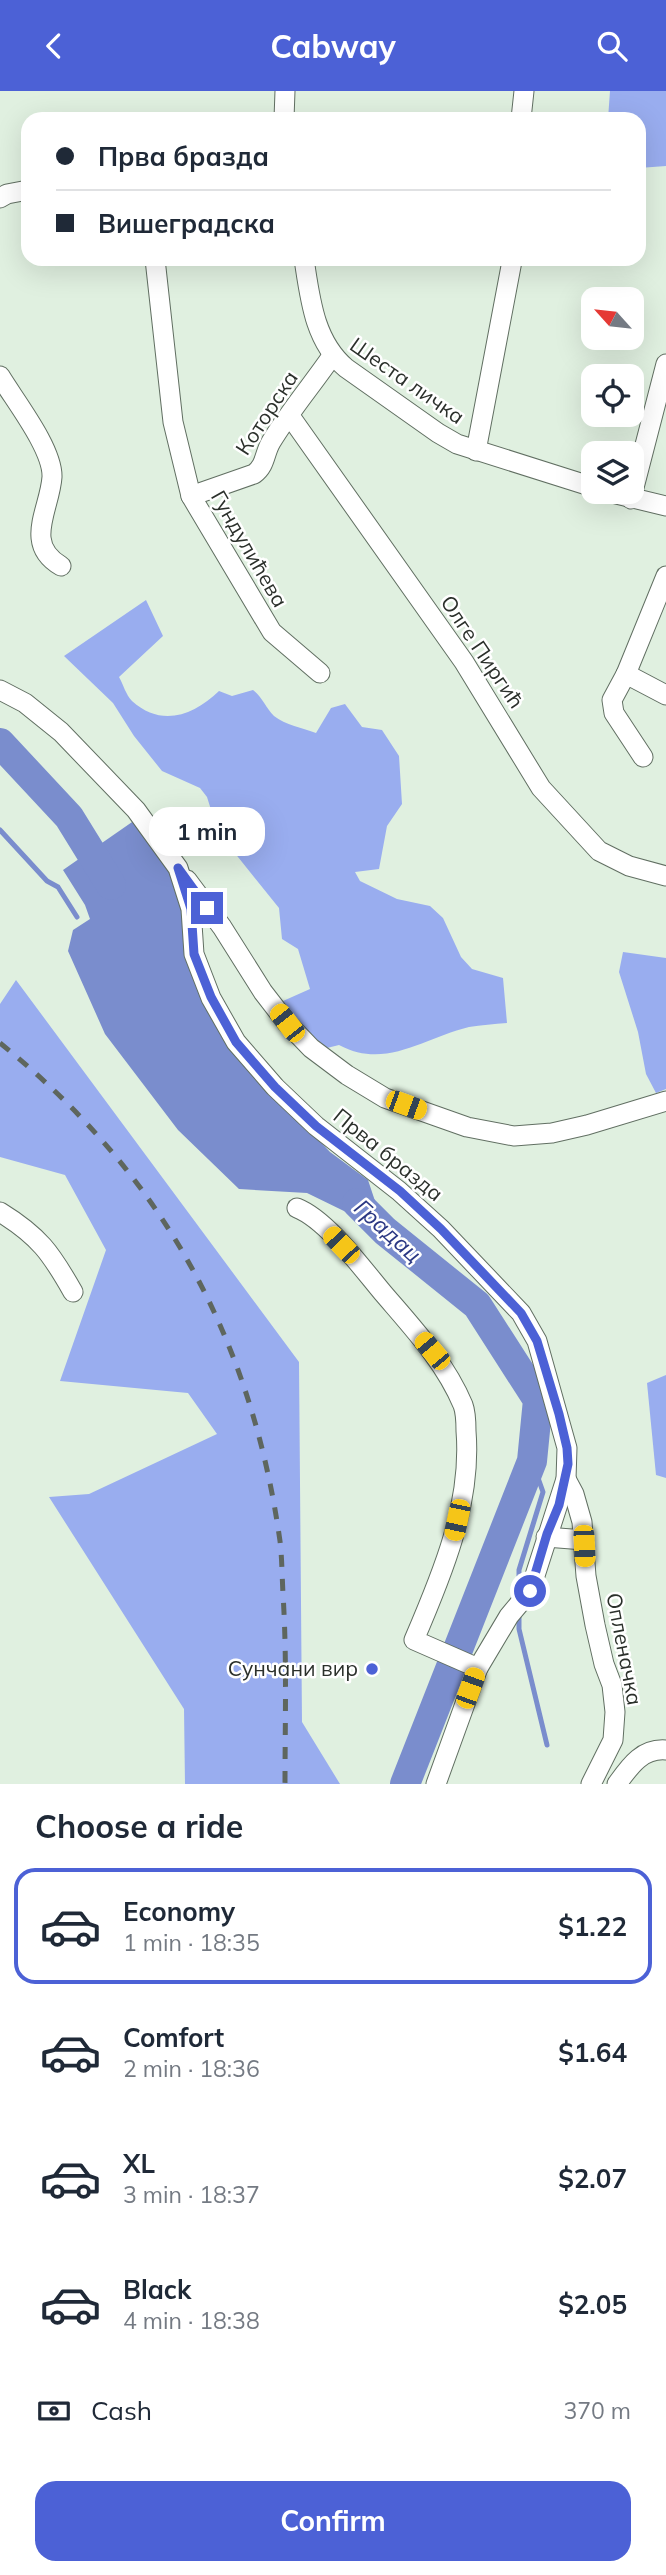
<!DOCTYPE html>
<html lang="en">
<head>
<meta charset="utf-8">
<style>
  :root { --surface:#fff; --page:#f2f2f3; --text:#1f2937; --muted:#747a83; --line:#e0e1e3; --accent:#4c61d6 }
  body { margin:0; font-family:Mulish,sans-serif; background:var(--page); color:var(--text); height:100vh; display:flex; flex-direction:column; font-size:26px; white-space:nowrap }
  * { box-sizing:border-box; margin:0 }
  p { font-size:23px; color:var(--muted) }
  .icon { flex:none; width:38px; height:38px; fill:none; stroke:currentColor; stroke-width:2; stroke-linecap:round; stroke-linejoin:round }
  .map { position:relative; height:1693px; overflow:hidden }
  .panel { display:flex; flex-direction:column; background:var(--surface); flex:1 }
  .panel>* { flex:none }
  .banner { position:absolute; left:21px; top:21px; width:625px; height:154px; border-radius:21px; box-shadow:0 7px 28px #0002; display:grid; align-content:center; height:154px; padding:0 35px; background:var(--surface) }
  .needle { width:46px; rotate:297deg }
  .fabs { position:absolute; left:581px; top:196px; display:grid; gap:14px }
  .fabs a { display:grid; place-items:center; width:63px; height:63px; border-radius:14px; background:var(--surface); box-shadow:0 7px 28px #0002; font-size:35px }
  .end { position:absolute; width:32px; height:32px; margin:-16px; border:9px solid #4c61d6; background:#fff; box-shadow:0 0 0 4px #fff }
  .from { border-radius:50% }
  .bubble { position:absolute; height:49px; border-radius:21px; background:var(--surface); box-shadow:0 7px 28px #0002; font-size:23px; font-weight:700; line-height:49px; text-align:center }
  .car { position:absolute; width:21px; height:42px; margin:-21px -10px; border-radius:9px; box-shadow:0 0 5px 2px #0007; background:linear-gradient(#f5c518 24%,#345 0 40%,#f5c518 0 76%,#345 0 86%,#f5c518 0) }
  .banner b { display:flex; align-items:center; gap:24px; height:66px; font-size:26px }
  .banner b+b { border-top:2px solid var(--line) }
  .banner i { width:18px; height:18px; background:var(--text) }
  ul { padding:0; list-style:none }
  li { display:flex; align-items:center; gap:21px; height:116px; margin:0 14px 10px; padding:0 21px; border:4px solid transparent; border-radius:21px }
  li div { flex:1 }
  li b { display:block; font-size:26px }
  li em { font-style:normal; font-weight:700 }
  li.on { border-color:var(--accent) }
  li>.icon { width:63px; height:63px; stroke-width:1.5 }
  h2 { padding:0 35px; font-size:32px; line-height:84px }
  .pay { display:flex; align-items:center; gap:18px; height:77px; padding:0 35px; font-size:26px }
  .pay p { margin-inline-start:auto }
  .button { display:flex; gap:14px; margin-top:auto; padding:14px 35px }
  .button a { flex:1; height:80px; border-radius:21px; background:var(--accent); color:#fff; font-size:28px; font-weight:700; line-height:80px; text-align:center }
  header { display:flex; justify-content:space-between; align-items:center; height:91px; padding:0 35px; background:var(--accent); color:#fff; font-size:32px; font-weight:700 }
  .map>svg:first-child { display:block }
  .forest { fill:#99adef }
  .water { fill:#7a8dcd }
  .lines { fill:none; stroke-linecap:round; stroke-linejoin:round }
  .stream { stroke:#7a8dcd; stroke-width:5 }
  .river { stroke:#7a8dcd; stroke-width:30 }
  .street-casing { stroke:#616f62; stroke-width:21 }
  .street { stroke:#fff; stroke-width:19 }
  .rail { stroke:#5e665e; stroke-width:5; stroke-dasharray:12 12; stroke-linecap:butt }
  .route { stroke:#4c61d6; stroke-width:9 }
  .poi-dot { fill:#4c61d6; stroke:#fff; stroke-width:2.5 }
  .labels { text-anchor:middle; stroke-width:5; stroke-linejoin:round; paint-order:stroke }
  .street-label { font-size:21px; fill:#2b302b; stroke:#fff }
  .poi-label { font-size:21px; fill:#2b302b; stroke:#fff; text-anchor:end }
  .water-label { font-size:23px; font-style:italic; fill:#2a3783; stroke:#fff }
</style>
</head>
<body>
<header><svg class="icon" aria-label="back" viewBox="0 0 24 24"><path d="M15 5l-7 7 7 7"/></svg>Cabway<svg class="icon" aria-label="search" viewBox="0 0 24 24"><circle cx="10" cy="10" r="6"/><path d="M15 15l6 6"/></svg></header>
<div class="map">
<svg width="666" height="1693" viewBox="0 0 666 1693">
  <rect width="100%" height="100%" fill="#e0f0e0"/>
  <g class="forest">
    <path d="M610 0H666V75L639 77V28H608Z"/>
    <path d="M146 509 163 545 119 586C123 593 126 604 132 610 162 637 194 624 219 600L232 605 253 599C262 606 266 617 274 625 285 634 303 637 316 642L331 617 345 613 362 636 382 639 399 665 402 713 387 735 379 778 355 781 360 790 397 808 430 815 443 827 461 866 472 878 503 887 507 932C494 933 481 934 469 936 423 947 386 979 339 954L327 957 306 940 283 910 310 898 298 858 282 848 279 817 234 761 213 725 207 706 200 697 162 680 134 645 113 612 64 565Z"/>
    <path d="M623 861 666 867V998L656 1002 646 983 638 941 619 881Z"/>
    <path d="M16 889 299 1271 302 1631 340 1693H185L184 1618 49 1406 89 1403 217 1343 188 1302 60 1290 106 1159 65 1084 0 1066V913Z"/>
    <path d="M666 1284V1387L656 1384 647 1292Z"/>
  </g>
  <path class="water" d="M135 729 168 776 182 808 186 851 283 1011 330 1061 368 1089 385 1140 307 1102 239 1098 178 1039 105 943 68 860 73 839 90 828 85 814 63 779Z"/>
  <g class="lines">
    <g class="stream">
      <path d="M0 739 47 790 58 796 77 826"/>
      <path d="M519 1503V1479L543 1401 532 1370"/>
      <path d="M519 1523V1538L547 1654"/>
    </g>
    <g class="river">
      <path d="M0 652 69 726 111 794"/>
      <path d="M357 1112 385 1140 477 1214 538 1309 532 1370 405 1693"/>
    </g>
    <g class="street-casing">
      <g id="street">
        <path d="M284 28 285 0"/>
        <path d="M521 28 524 0"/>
        <path d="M0 107 7 103 28 99"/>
        <path d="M155 168 173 331 191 405 272 541 320 582"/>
        <path d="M304 168C310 207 314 250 346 277L438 342 457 353 593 396"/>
        <path d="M0 285C15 310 53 358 52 386 50 418 23 453 61 475"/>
        <path d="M290 325 464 571 541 697 599 760 629 775 666 785"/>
        <path d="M476 360 512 170"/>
        <path d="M608 401 666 415"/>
        <path d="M191 405 254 383C266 374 264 363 271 351 289 321 312 294 332 265"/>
        <path d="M631 408 666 273"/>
        <path d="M626 583 666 604"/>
        <path d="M0 599 25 612 61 641 136 719 178 777 191 818 194 863 211 907 236 951 275 996 316 1035 399 1100 441 1138 521 1222 537 1250 567 1357 566 1388 530 1500 509 1525 478 1577 436 1693"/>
        <path d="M643 666 614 622 612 609 626 583 666 485"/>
        <path d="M187 789 222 836 263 901 287 932 311 957 347 984 385 1007 467 1036 514 1045 552 1042 587 1034 666 1010"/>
        <path d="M297 1117C327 1129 362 1177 383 1202 413 1237 445 1271 463 1314 466 1322 466 1332 466 1340 472 1413 442 1484 414 1549L478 1577"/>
        <path d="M0 1121C39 1145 51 1162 73 1201"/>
        <path d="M566 1388 574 1403 582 1431 586 1485 595 1534 604 1573 612 1594 615 1621 613 1649 591 1693"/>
        <path d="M546 1446 584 1449"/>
        <path d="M617 1693C630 1675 642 1657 666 1659"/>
      </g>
    </g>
    <use href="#street" class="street"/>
    <path class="rail" d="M0 952C161 1082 251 1245 280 1450 282 1467 282 1485 283 1503 287 1566 285 1630 285 1693"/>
  </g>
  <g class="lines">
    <path class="route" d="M207 817 178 777 191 818 194 863 211 906 236 951 275 996 316 1035 400 1100 441 1138 521 1222 537 1250 559 1323 567 1357 568 1373 559 1414 547 1443 530 1500"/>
  </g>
  <circle class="poi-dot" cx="372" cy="1578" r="7"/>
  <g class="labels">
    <g class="street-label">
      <text transform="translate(407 290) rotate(35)" y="7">Шеста личка</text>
      <text transform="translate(267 322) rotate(-57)" y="7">Которска</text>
      <text transform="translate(249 458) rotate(60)" y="7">Гундулићева</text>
      <text transform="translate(482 561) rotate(56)" y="7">Олге Пиргић</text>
      <text transform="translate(388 1064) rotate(39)" y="7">Прва бразда</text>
      <text transform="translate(624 1558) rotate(79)" y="7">Опленачка</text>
    </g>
    <g class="poi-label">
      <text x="358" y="1585">Сунчани вир</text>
    </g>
    <g class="water-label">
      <text transform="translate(388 1140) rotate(42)" y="8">Градац</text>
    </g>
  </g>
</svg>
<div class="fabs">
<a><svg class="needle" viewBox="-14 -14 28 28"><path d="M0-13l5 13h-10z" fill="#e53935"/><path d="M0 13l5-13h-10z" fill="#747a83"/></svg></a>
<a><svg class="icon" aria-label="locate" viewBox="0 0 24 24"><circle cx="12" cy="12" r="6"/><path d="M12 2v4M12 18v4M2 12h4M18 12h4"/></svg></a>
<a><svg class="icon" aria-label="layers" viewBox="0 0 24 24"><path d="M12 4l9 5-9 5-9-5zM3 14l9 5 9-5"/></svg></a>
</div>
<i class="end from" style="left:530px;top:1500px"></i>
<i class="end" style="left:207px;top:817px"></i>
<div class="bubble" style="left:149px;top:716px;width:116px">1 min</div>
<i class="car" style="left:287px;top:932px;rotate:322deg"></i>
<i class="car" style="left:406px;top:1014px;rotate:110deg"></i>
<i class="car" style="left:341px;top:1154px;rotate:316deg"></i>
<i class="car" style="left:432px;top:1260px;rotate:320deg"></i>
<i class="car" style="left:457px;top:1429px;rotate:192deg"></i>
<i class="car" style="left:584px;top:1455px;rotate:177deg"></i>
<i class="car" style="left:470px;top:1597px;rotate:20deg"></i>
<div class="banner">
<b><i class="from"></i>Прва бразда</b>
<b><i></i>Вишеградска</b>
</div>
</div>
<section class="panel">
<h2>Choose a ride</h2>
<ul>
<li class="on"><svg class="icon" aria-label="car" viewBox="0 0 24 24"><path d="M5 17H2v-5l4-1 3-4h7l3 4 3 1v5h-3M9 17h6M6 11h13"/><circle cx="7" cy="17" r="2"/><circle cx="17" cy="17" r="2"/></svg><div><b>Economy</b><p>1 min · 18:35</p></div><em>$1.22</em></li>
<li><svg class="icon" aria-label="car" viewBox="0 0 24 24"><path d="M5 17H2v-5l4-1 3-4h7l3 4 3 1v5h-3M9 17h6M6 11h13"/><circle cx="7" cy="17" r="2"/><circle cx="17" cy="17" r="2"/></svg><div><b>Comfort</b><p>2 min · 18:36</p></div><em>$1.64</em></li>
<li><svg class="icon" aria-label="car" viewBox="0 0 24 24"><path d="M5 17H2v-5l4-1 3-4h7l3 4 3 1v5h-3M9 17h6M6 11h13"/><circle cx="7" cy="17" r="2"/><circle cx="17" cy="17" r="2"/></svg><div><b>XL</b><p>3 min · 18:37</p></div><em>$2.07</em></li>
<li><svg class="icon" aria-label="car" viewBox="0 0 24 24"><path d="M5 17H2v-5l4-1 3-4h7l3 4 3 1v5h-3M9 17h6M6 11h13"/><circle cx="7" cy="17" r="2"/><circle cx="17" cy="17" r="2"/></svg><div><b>Black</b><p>4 min · 18:38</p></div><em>$2.05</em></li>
</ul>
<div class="pay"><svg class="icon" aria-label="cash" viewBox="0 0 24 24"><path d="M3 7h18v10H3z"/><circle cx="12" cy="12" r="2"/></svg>Cash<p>370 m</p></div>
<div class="button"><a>Confirm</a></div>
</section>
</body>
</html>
